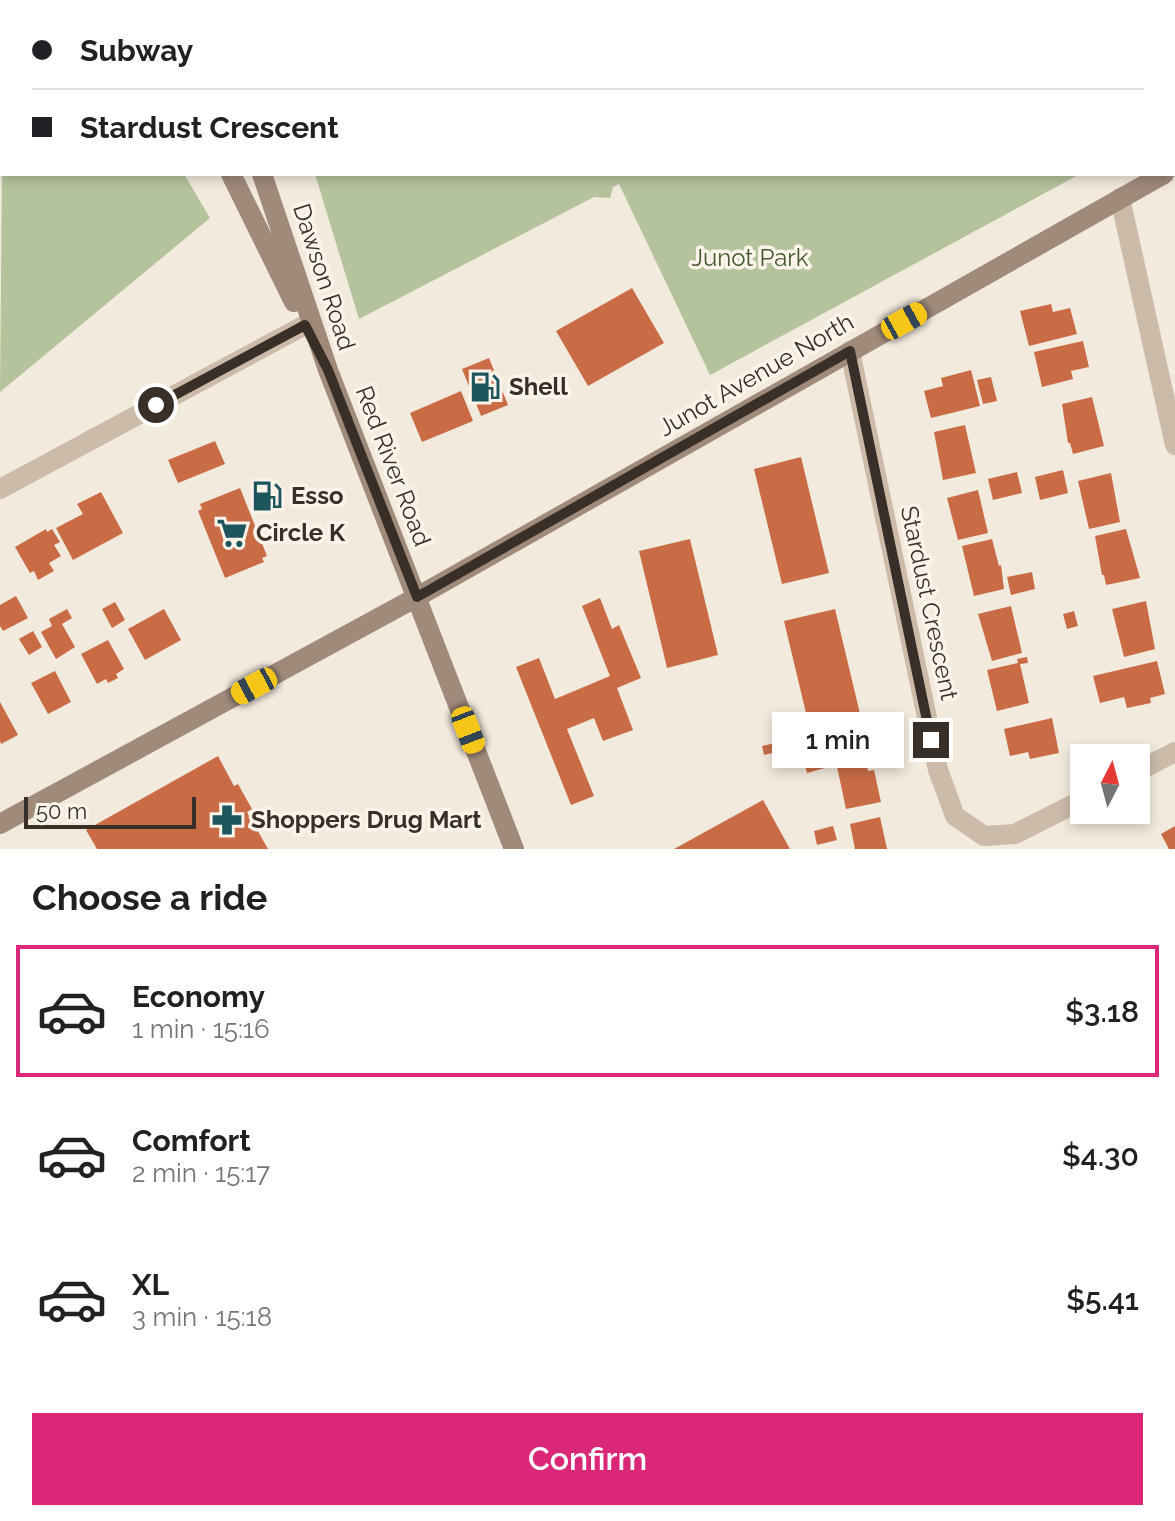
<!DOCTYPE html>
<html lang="en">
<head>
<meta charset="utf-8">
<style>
  :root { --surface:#fff; --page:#f2f2f2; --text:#202124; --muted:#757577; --line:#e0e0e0; --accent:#db2777 }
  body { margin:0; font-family:Raleway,sans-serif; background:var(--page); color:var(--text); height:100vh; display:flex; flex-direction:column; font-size:30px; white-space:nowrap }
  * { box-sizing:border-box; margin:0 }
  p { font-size:26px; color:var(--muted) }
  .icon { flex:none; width:44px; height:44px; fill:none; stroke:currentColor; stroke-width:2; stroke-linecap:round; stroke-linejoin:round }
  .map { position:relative; height:849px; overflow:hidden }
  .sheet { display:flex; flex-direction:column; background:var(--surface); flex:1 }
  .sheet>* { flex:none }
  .hud { position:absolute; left:0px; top:0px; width:1176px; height:176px; box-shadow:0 4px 12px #0003; display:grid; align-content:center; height:176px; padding:0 32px; background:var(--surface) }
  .needle { width:52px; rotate:6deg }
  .tools { position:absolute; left:1070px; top:744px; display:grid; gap:16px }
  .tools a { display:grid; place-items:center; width:80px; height:80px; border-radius:0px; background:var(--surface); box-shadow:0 4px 12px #0003; font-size:40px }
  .scale { position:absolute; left:24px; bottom:20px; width:172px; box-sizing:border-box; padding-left:8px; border:4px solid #392f29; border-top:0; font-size:22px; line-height:28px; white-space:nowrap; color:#392f29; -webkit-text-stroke:6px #fbf4eb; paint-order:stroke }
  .end { position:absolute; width:36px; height:36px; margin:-18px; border:10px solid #392f29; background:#fff; box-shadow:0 0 0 4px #fff }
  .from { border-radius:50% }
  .bubble { position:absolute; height:56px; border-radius:0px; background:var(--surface); box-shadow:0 4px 12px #0003; font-size:26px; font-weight:600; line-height:56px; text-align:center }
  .car { position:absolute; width:24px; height:48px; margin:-24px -12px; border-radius:10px; box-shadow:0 0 6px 2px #0007; background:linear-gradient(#f5c518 24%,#345 0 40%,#f5c518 0 76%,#345 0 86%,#f5c518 0) }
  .hud b { display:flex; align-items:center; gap:28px; height:76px; font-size:30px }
  .hud b+b { border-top:2px solid var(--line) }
  .hud i { width:20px; height:20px; background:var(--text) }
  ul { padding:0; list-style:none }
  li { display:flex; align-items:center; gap:24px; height:132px; margin:0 16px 12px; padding:0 16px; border:4px solid transparent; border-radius:0px }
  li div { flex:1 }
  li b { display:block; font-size:30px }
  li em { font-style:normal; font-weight:600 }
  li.on { border-color:var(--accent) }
  li>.icon { width:72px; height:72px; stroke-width:1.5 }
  h2 { padding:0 32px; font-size:36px; line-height:96px }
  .cta { display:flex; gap:16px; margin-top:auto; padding:16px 32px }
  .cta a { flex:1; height:92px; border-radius:0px; background:var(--accent); color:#fff; font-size:32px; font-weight:600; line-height:92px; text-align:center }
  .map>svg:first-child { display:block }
  .green { fill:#b5c39d }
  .building { fill:#c96c46 }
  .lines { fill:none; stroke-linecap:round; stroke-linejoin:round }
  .minor { stroke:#ccbba9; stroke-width:20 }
  .secondary { stroke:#a08a7a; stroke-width:20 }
  .trunk { stroke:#6c584d; stroke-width:22 }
  .route { stroke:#392f29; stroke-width:10 }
  .labels { text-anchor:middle; stroke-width:7; stroke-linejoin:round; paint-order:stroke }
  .park-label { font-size:24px; fill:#46592c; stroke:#fbf4eb }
  .street-label { font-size:24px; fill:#392f29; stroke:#fbf4eb }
  .poi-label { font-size:24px; font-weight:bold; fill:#392f29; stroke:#fbf4eb; text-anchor:start }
</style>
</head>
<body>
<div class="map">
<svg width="1175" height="849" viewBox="0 0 1175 849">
  <rect width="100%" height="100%" fill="#f3eade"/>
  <g class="green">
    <path d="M261 0H1175V76L1174 2Z"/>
    <path d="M2 169V174H184L210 218 0 392Z"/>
    <path d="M315 174H1080L710 375 619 184 613 187 610 198 594 197 359 319Z"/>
  </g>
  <g class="building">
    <path d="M632 288 664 343 588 386 556 331Z"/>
    <path d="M1051 304 1053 312 1070 308 1077 334 1029 346 1020 311Z"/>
    <path d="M1083 341 1089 367 1071 371 1073 379 1042 387 1034 352Z"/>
    <path d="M489 358 508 405 481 416 462 369Z"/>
    <path d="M971 370 980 406 931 418 924 391 943 386 941 378Z"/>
    <path d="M991 377 997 401 983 404 977 380Z"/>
    <path d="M461 391 473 421 422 442 410 413Z"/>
    <path d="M1092 397 1104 446 1073 454 1070 443H1068L1062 404Z"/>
    <path d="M965 425 976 473 943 480 934 432Z"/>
    <path d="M215 441 225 464 178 483 168 460Z"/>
    <path d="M801 457 829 573 782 584 754 469Z"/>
    <path d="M1063 470 1068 493 1040 500 1035 477Z"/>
    <path d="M1017 472 1022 493 993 500 988 479Z"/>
    <path d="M1111 473 1120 522 1089 529 1078 481Z"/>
    <path d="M240 488 267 556 262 558 264 562 225 578 198 511 202 509 200 504Z"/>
    <path d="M978 490 988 533 958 540 947 498Z"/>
    <path d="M101 492 123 533 73 560 56 528 83 514 77 504Z"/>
    <path d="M46 529 47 532 52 529 60 542 54 545 61 556 49 563 54 571 38 580 34 571 30 573 15 547Z"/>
    <path d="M1126 529 1140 578 1106 585 1104 575H1102L1095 536Z"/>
    <path d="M690 539 718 655 667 668 639 551Z"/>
    <path d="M992 539 999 566 1001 565 1004 589 974 596 962 546Z"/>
    <path d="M1032 572 1035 589 1011 595 1007 577Z"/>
    <path d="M16 596 28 618 3 631 0 626V605Z"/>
    <path d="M600 598 612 629 619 625 641 678 617 688 633 730 603 741 594 718 567 729 594 796 571 805 516 667 539 658 555 699 610 676 582 606Z"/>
    <path d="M1146 601 1155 649 1124 657 1112 609Z"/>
    <path d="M115 602 125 620 112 628 102 609Z"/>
    <path d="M1011 606 1022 653 992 661 978 614Z"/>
    <path d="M67 609 72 618 62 624 75 647 56 659 41 632 52 626 49 619Z"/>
    <path d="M164 609 181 640 145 660 128 629Z"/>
    <path d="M835 609 862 722 811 734 784 621Z"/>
    <path d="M1074 611 1078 626 1067 629 1063 614Z"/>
    <path d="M33 631 42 647 29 655 19 639Z"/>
    <path d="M108 640 124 669 116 674 118 678 108 683 106 679 97 684 81 654Z"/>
    <path d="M1027 657 1028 663 1020 664 1029 703 997 711 987 670 1018 663 1017 659Z"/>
    <path d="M1157 661 1165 694 1150 698 1151 703 1127 708 1124 697 1100 703 1093 676Z"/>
    <path d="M55 671 71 702 48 714 31 683Z"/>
    <path d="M0 702 18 735 1 744 0 741Z"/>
    <path d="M1052 718 1059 753 1030 759 1028 752 1010 756 1004 729Z"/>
    <path d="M797 738 800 753 785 756 784 750 764 755 762 746Z"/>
    <path d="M827 748 832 766 807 773 802 754Z"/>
    <path d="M864 752 868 771 874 770 881 802 846 809 835 757Z"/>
    <path d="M218 756 234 786 238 784 252 809 247 812 268 849H97L86 830Z"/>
    <path d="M763 800 790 849H674Z"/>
    <path d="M880 817 887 849H855L850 824Z"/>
    <path d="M833 826 837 840 817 845 814 831Z"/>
    <path d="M1175 826V849H1169L1161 834Z"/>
  </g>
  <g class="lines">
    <g class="minor">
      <path d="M0 148 2 147"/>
      <path d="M1120 198 1175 445"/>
      <path d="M850 351 938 770 955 816 984 836 1015 834 1084 799"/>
      <path d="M0 489 305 325"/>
      <path d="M1136 772 1175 752"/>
    </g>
    <g class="secondary">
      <path d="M156 0 157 2"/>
      <path d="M199 0 200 2"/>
      <path d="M231 174 294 302"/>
      <path d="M262 174 328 370 514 849"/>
      <path d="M0 824 417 597 1164 174"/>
    </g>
    <g class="trunk">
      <path d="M125 0 126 2"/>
      <path d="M227 0V2"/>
    </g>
  </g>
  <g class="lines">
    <path class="route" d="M156 405 305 325 328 370 417 597 850 351 931 740"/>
  </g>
  <defs>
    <g id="fuel-bare" transform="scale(2.4)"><path d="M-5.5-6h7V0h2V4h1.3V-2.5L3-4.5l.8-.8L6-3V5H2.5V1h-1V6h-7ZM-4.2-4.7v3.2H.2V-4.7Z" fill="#1d555d" stroke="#fbf4eb" stroke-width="2.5" paint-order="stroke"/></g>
    <g id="supermarket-bare" transform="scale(2.4)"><path d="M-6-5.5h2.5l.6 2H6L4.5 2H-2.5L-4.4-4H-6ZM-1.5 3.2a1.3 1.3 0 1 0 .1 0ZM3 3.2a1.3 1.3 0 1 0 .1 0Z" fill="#1d555d" stroke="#fbf4eb" stroke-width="2.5" paint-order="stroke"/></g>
    <g id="pharmacy-bare" transform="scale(2.4)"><path d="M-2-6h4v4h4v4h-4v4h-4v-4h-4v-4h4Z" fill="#1d555d" stroke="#fbf4eb" stroke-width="2.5" paint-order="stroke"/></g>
  </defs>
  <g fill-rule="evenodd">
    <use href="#fuel-bare" x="485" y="387"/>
    <use href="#fuel-bare" x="267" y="496"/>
    <use href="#supermarket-bare" x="232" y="533"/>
    <use href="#pharmacy-bare" x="227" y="820"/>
  </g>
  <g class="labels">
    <g class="park-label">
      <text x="750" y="266">Junot Park</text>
    </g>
    <g class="street-label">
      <text transform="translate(324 277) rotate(72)" y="8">Dawson Road</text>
      <text transform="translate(756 375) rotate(-30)" y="8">Junot Avenue North</text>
      <text transform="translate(393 466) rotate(69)" y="8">Red River Road</text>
      <text transform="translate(929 603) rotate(78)" y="8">Stardust Crescent</text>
    </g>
    <g class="poi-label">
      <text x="509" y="395">Shell</text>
      <text x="291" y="504">Esso</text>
      <text x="256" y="541">Circle K</text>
      <text x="251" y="828">Shoppers Drug Mart</text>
    </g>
  </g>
</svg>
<div class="tools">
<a><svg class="needle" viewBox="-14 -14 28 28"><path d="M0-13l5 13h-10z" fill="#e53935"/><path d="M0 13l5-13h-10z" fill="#757577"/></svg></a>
</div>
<div class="scale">50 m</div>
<i class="end from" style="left:156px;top:405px"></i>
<i class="end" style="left:931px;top:740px"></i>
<div class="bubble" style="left:772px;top:712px;width:132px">1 min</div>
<i class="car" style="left:904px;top:321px;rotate:61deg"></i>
<i class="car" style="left:254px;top:686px;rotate:242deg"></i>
<i class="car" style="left:468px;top:730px;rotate:159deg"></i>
<div class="hud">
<b><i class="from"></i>Subway</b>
<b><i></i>Stardust Crescent</b>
</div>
</div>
<section class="sheet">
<h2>Choose a ride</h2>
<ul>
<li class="on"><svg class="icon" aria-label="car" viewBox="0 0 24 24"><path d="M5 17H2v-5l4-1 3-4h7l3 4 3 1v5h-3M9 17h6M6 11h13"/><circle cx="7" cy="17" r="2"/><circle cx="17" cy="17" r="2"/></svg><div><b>Economy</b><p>1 min · 15:16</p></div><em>$3.18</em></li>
<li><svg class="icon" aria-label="car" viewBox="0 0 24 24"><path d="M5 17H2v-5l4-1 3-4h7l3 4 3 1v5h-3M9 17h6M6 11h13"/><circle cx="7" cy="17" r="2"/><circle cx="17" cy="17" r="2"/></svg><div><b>Comfort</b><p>2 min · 15:17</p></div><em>$4.30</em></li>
<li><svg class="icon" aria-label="car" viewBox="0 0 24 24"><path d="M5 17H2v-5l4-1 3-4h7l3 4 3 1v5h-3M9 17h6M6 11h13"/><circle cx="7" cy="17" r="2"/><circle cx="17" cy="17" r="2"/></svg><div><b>XL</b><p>3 min · 15:18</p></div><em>$5.41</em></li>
</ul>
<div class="cta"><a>Confirm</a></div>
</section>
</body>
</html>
